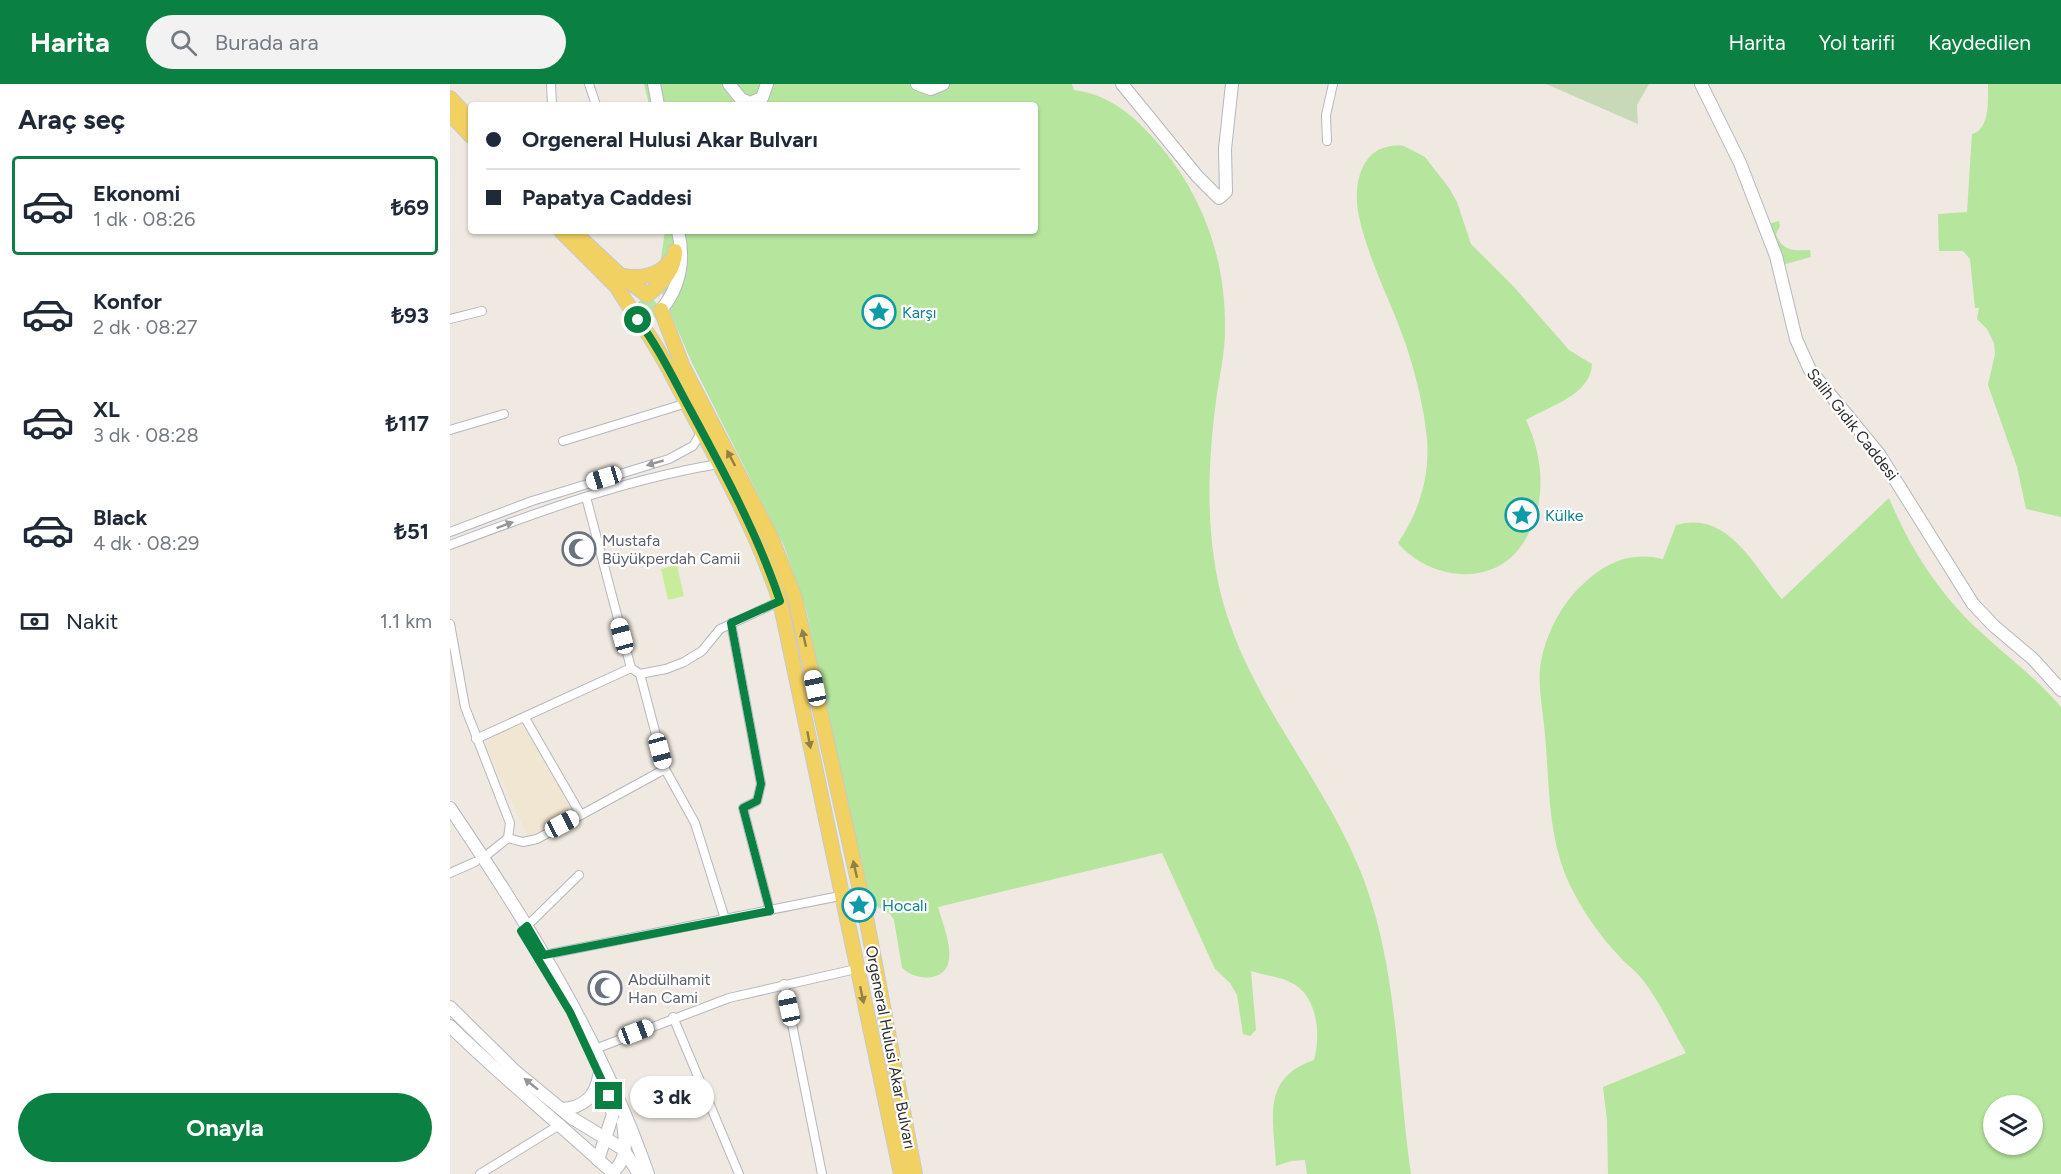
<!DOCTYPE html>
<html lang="tr">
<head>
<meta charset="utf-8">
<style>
  :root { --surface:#fff; --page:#f2f2f3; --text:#1f2937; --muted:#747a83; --line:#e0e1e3; --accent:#0b8043 }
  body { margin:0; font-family:Figtree,sans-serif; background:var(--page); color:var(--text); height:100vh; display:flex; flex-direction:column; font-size:22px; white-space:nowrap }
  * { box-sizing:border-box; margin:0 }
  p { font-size:20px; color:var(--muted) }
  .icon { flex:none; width:33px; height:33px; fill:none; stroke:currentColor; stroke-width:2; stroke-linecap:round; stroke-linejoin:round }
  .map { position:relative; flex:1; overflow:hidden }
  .side { display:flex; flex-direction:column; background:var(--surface); width:450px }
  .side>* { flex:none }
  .top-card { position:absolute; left:18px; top:18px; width:570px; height:132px; border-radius:6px; box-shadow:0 2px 4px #0004; display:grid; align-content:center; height:132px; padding:0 18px; background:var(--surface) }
  .controls { position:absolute; left:1533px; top:1011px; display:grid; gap:12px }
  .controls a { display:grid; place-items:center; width:60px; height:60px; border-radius:50%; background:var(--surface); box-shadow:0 2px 4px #0004; font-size:30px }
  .end { position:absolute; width:27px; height:27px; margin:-14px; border:8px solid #0b8043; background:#fff; box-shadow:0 0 0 3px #fff }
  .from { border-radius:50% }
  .bubble { position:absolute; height:42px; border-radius:21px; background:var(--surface); box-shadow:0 2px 4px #0004; font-size:20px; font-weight:700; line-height:42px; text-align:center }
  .car { position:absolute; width:18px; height:36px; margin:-18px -9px; border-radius:8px; box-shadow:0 0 4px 2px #0007; background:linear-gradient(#fff 24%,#345 0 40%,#fff 0 76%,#345 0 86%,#fff 0) }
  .top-card b { display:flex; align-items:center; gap:21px; height:57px; font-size:22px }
  .top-card b+b { border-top:2px solid var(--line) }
  .top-card i { width:15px; height:15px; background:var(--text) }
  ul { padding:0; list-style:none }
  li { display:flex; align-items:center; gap:18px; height:99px; margin:0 12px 9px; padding:0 6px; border:3px solid transparent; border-radius:6px }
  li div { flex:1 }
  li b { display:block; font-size:22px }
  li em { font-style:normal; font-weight:700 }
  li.on { border-color:var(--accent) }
  li>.icon { width:54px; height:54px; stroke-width:1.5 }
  h2 { padding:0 18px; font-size:27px; line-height:72px }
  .pay { display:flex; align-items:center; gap:15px; height:66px; padding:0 18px; font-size:22px }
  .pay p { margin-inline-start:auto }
  .button { display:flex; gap:12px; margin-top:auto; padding:12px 18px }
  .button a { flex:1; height:69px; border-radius:36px; background:var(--accent); color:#fff; font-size:24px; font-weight:700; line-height:69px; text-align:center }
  header { display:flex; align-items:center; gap:36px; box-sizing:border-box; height:84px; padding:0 30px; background:var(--accent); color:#fff }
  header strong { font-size:28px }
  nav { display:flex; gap:33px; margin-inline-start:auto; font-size:21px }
  .search { width:420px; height:54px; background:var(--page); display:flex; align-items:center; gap:15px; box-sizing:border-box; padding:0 21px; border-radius:33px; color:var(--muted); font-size:22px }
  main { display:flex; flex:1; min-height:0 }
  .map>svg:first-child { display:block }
  .education { fill:#f0e6d1 }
  .green { fill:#b6e59e; fill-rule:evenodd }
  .cemetery { fill:#c8d9b8 }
  .pitch { fill:#c9ec9a }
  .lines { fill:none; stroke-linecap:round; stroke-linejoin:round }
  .street-casing { stroke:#b4b7c1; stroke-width:10 }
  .secondary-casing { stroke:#b4b7c1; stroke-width:14 }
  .primary-casing { stroke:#c9c9c9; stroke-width:16 }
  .street { stroke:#fff; stroke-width:8 }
  .secondary { stroke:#fff; stroke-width:12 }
  .primary { stroke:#f2d163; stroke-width:14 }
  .oneway { fill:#908048 }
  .oneway2 { fill:#969696 }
  .route { stroke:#0b8043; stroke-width:8 }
  .labels { text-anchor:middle; stroke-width:4.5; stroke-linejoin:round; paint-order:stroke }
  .culture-label { font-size:16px; fill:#0d838f; stroke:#fff; text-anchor:start }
  .street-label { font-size:16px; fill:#2e2e2e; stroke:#fff }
  .worship-label { font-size:16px; fill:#5b616d; stroke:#fff; text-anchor:start }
</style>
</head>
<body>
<header>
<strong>Harita</strong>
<div class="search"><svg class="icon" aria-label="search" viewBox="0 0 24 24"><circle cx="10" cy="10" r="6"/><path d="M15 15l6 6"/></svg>Burada ara</div>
<nav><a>Harita</a><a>Yol tarifi</a><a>Kaydedilen</a></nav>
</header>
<main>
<section class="side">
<h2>Araç seç</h2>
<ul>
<li class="on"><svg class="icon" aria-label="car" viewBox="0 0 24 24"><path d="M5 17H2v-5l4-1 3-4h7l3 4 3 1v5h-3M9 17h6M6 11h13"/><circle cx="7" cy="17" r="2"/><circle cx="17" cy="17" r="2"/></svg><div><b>Ekonomi</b><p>1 dk · 08:26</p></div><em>₺69</em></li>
<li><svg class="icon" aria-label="car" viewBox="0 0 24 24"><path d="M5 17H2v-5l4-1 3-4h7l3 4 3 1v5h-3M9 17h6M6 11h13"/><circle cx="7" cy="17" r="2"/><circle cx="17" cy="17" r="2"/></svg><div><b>Konfor</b><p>2 dk · 08:27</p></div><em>₺93</em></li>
<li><svg class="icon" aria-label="car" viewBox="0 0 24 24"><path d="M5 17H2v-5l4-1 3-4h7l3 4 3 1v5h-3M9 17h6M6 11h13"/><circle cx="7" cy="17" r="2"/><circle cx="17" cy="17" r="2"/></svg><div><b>XL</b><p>3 dk · 08:28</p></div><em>₺117</em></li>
<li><svg class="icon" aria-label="car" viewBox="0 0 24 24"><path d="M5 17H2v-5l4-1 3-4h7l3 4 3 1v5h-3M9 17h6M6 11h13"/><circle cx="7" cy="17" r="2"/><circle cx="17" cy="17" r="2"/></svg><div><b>Black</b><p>4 dk · 08:29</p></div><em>₺51</em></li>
</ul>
<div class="pay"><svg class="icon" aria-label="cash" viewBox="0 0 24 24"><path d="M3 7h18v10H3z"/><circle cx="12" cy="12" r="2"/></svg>Nakit<p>1.1 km</p></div>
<div class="button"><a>Onayla</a></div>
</section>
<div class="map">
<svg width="1611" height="1090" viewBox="0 0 1611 1090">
  <rect width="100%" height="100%" fill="#efe9e1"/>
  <path class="education" d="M71 639 125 730 78 753 36 662 39 654Z"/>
  <g class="green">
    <path d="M194 0H622L624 6C662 11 688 35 712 64 755 116 776 178 775 246 775 271 769 293 766 317 757 385 755 458 775 525 803 618 869 690 907 779 949 876 946 987 961 1090H857L855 1076 841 1077 826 1082C824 1037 810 994 864 976 871 952 868 912 842 899 831 893 814 891 801 887L806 946 800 952 793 950 787 911 780 899 765 885 712 769 488 823C493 842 514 887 482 893 471 895 460 891 452 884L444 836 440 830 415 815 356 525 334 462 242 279 202 186 210 181 215 147H585V21H199Z"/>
    <path d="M1538 0H1611V433L1576 425 1567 383 1538 301 1545 270 1544 259 1537 245 1527 235 1529 224H1525L1520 175 1513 167H1489L1488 130 1517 128 1522 50C1540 46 1538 15 1538 0Z"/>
    <path d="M954 62 975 73 999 104 1007 118 1021 160 1064 203 1119 266 1142 280C1141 311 1099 322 1076 336 1094 374 1097 419 1075 456 1047 505 980 497 948 459 969 428 980 393 977 355 974 324 966 291 956 261 942 220 920 179 910 137 901 103 910 57 954 62Z"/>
    <path d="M1329 137 1330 142 1326 150C1332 167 1344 167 1360 166L1361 173 1332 181 1318 140Z"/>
    <circle cx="197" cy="225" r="11"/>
    <path d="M1439 414C1459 462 1486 505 1523 541 1552 569 1585 592 1611 623V1090H1158L1157 1037 1153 1003 1236 969C1222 945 1209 916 1192 895 1185 886 1176 880 1169 872 1151 853 1136 832 1124 809 1097 759 1100 705 1095 650 1093 627 1087 600 1091 577 1096 552 1108 527 1125 508 1150 482 1176 466 1213 475L1226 441C1279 426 1303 482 1332 515ZM1544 1022H1582V1060H1544Z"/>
  </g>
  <path class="cemetery" d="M1096 0H1199L1187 21 1188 40Z"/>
  <path class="pitch" d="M227 481 234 512 218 516 211 485Z"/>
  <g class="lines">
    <g class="street-casing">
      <g id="street">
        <path d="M101 0 102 21"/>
        <path d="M139 0 146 21"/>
        <path d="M877 57 876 31 883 0"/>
        <path d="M0 235 32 227"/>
        <path d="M0 346 54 330"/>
        <path d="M113 357 237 319"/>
        <path d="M0 448 82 417 219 375 243 362 252 347"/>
        <path d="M0 461C88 428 176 395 269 380"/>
        <path d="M281 539 311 700 307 717 293 724 320 827"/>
        <path d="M0 540 15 623 60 739 58 754 33 774"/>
        <path d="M190 590 216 585 234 578 252 567 270 545 330 517"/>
        <path d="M75 634 131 731"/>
        <path d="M26 655 181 584 136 413"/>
        <path d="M215 685 245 739 275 835"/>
        <path d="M58 754 73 758 87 755 215 685 190 590 181 584"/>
        <path d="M0 789 25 778"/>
        <path d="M77 842 129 791"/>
        <path d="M94 871 410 808"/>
        <path d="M334 900 372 1090"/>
        <path d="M223 933 289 1090"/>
        <path d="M145 965 279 914 406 885"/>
        <path d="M30 1090 111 1040"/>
      </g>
    </g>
    <g class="secondary-casing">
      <g id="secondary">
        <path d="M204 0 208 21"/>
        <path d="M279 0 291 15 300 19 312 14 317 0"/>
        <path d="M467 0 481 5 493 0"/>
        <path d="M672 0 747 92 769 114 776 108 775 65 782 0"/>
        <path d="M1251 0 1290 79 1326 172 1346 255 1360 286 1429 370 1523 520 1544 542 1583 575 1611 606"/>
        <path d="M211 226C230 203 235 176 228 147"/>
        <path d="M0 724C78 839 152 958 198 1090"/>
        <path d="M0 923 66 988 122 1034 173 1065 189 1090"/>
        <path d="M0 942C53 994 110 1040 164 1090"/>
        <path d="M112 1025C133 1024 146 1012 149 992"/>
        <path d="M148 1076 163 1030 156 1006"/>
        <path d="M163 1088C179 1073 175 1058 173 1038"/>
      </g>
    </g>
    <g class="primary-casing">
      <g id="primary">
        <path d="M0 14 21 36"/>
        <path d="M0 30 21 52"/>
        <path d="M111 147 166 202 182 227"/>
        <path d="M123 147 170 191 197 211C212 200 225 186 225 167"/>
        <path d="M173 192C190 195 210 192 220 177"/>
        <path d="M211 226 233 283 321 453 345 514 416 833 465 1090"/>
        <path d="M188 236C210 265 226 299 243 331 276 391 308 452 330 517L451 1090"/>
      </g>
    </g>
    <use href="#street" class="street"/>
    <use href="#secondary" class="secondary"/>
    <use href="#primary" class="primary"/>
  </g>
  <defs><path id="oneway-solid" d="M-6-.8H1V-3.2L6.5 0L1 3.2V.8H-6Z" transform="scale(1.5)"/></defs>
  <g class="oneway">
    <use href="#oneway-solid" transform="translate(281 374) rotate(-118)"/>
    <use href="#oneway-solid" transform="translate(354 554) rotate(-103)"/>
    <use href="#oneway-solid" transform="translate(359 656) rotate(79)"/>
    <use href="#oneway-solid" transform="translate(405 785) rotate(-103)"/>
    <use href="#oneway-solid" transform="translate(412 911) rotate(78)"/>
  </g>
  <g class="oneway2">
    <use href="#oneway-solid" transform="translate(205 379) rotate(164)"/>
    <use href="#oneway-solid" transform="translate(55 441) rotate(-20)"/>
    <use href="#oneway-solid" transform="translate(81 1000) rotate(-141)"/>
  </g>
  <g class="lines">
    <path class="route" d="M159 1012 120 928 71 847 77 842 94 871 320 827 293 724 307 717 311 700 281 539 330 517C308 451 274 388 241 327 224 296 209 264 188 236"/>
  </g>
  <defs>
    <g id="sight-ring" transform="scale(1.725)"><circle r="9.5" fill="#fff" stroke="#0f9aa8" stroke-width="1.5"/><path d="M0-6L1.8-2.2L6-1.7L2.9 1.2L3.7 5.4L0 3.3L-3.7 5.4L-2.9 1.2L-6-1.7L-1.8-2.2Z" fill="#0f9aa8"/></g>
    <g id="mosque-ring" transform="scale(1.725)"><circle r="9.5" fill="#fff" stroke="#6b7280" stroke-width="1.5"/><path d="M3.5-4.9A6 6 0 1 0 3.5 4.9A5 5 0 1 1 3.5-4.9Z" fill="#6b7280"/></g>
  </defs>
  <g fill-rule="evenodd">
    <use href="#sight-ring" x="429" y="228"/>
    <use href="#sight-ring" x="1072" y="431"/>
    <use href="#mosque-ring" x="129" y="465"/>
    <use href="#sight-ring" x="409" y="821"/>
    <use href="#mosque-ring" x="155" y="904"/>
  </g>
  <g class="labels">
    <g class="culture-label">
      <text x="452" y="234">Karşı</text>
      <text x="1095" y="437">Külke</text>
      <text x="432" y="827">Hocalı</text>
    </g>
    <g class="street-label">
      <text transform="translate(1403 340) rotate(52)" y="6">Salih Gıdık Caddesi</text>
      <text transform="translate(441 963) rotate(79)" y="6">Orgeneral Hulusi Akar Bulvarı</text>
    </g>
    <g class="worship-label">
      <text x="152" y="462">Mustafa<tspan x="152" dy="18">Büyükperdah Camii</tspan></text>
      <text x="178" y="901">Abdülhamit<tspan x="178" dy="18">Han Cami</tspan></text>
    </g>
  </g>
</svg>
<div class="controls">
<a><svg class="icon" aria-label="layers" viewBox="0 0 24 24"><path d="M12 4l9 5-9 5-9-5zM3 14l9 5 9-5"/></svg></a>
</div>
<i class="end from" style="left:188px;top:236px"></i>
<i class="end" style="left:159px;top:1012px"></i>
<div class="bubble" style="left:180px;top:992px;width:84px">3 dk</div>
<i class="car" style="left:154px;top:394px;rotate:253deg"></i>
<i class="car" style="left:172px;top:552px;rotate:345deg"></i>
<i class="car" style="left:365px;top:604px;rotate:348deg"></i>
<i class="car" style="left:210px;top:667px;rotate:165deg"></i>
<i class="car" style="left:112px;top:740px;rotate:62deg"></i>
<i class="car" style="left:339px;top:924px;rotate:348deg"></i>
<i class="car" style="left:186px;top:948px;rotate:69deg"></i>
<div class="top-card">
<b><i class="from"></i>Orgeneral Hulusi Akar Bulvarı</b>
<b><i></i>Papatya Caddesi</b>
</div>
</div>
</main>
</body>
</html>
